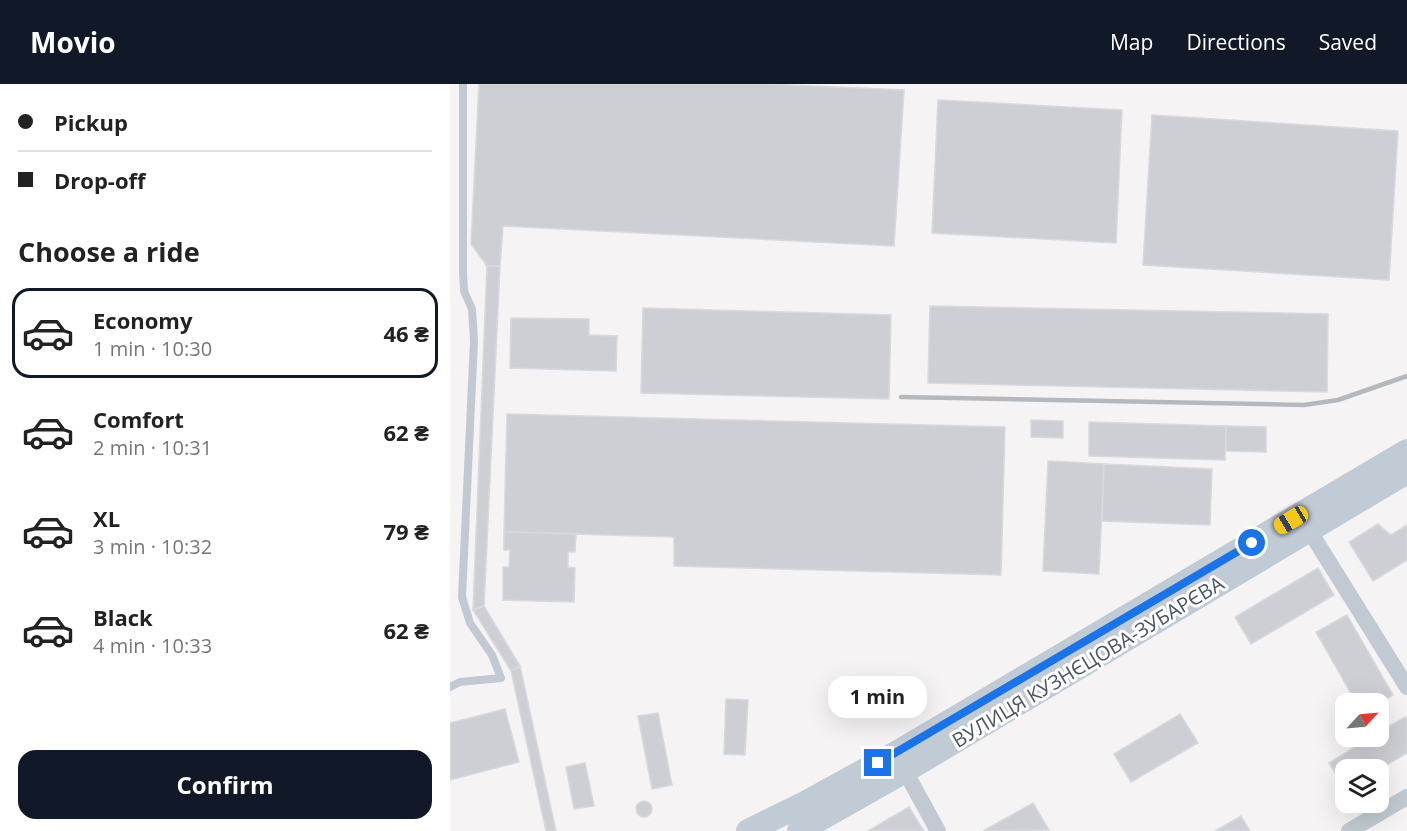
<!DOCTYPE html>
<html lang="en">
<head>
<meta charset="utf-8">
<style>
  :root { --surface:#fff; --page:#f2f2f2; --text:#222; --muted:#767676; --line:#e0e0e0; --accent:#111827 }
  body { margin:0; font-family:"Open Sans",sans-serif; background:var(--page); color:var(--text); height:100vh; display:flex; flex-direction:column; font-size:22px; white-space:nowrap }
  * { box-sizing:border-box; margin:0 }
  p { font-size:20px; color:var(--muted) }
  .icon { flex:none; width:33px; height:33px; fill:none; stroke:currentColor; stroke-width:2; stroke-linecap:round; stroke-linejoin:round }
  .map { position:relative; flex:1; overflow:hidden }
  .sheet { display:flex; flex-direction:column; background:var(--surface); width:450px }
  .sheet>* { flex:none }
  .guide { display:grid; align-content:center; height:132px; padding:0 18px; background:var(--surface) }
  .needle { width:39px; rotate:64deg }
  .controls { position:absolute; left:885px; top:609px; display:grid; gap:12px }
  .controls a { display:grid; place-items:center; width:54px; height:54px; border-radius:12px; background:var(--surface); box-shadow:0 6px 24px #0002; font-size:30px }
  .end { position:absolute; width:27px; height:27px; margin:-14px; border:8px solid #1a73e8; background:#fff; box-shadow:0 0 0 3px #fff }
  .from { border-radius:50% }
  .bubble { position:absolute; height:42px; border-radius:18px; background:var(--surface); box-shadow:0 6px 24px #0002; font-size:20px; font-weight:700; line-height:42px; text-align:center }
  .car { position:absolute; width:18px; height:36px; margin:-18px -9px; border-radius:8px; box-shadow:0 0 4px 2px #0007; background:linear-gradient(#f5c518 24%,#345 0 40%,#f5c518 0 76%,#345 0 86%,#f5c518 0) }
  .guide b { display:flex; align-items:center; gap:21px; height:57px; font-size:22px }
  .guide b+b { border-top:2px solid var(--line) }
  .guide i { width:15px; height:15px; background:var(--text) }
  ul { padding:0; list-style:none }
  li { display:flex; align-items:center; gap:18px; height:90px; margin:0 12px 9px; padding:0 6px; border:3px solid transparent; border-radius:18px }
  li div { flex:1 }
  li b { display:block; font-size:22px }
  li em { font-style:normal; font-weight:700 }
  li.current { border-color:var(--accent) }
  li>.icon { width:54px; height:54px; stroke-width:1.5 }
  h2 { padding:0 18px; font-size:27px; line-height:72px }
  .button { display:flex; gap:12px; margin-top:auto; padding:12px 18px }
  .button a { flex:1; height:69px; border-radius:18px; background:var(--accent); color:#fff; font-size:24px; font-weight:700; line-height:69px; text-align:center }
  header { display:flex; align-items:center; gap:36px; box-sizing:border-box; height:84px; padding:0 30px; background:var(--accent); color:#fff }
  header strong { font-size:28px }
  nav { display:flex; gap:33px; margin-inline-start:auto; font-size:21px }
  main { display:flex; flex:1; min-height:0 }
  .map>svg:first-child { display:block }
  .building { fill:#cdcfd5; stroke:#d7d9de; stroke-width:1.5 }
  .lines { fill:none; stroke-linecap:round; stroke-linejoin:round }
  .lane { stroke:#c1cad2; stroke-width:8 }
  .street { stroke:#c1cad2; stroke-width:16 }
  .secondary { stroke:#c1cbd6; stroke-width:24 }
  .rail { stroke:#b5b8bd; stroke-width:4.5 }
  .route { stroke:#1a73e8; stroke-width:8 }
  .labels { text-anchor:middle; stroke-width:6; stroke-linejoin:round; paint-order:stroke }
  .street-label { font-size:20px; fill:#4a5661; stroke:#fff }
</style>
</head>
<body>
<header>
<strong>Movio</strong>
<nav><a>Map</a><a>Directions</a><a>Saved</a></nav>
</header>
<main>
<section class="sheet">
<div class="guide">
<b><i class="from"></i>Pickup</b>
<b><i></i>Drop-off</b>
</div>
<h2>Choose a ride</h2>
<ul>
<li class="current"><svg class="icon" aria-label="car" viewBox="0 0 24 24"><path d="M5 17H2v-5l4-1 3-4h7l3 4 3 1v5h-3M9 17h6M6 11h13"/><circle cx="7" cy="17" r="2"/><circle cx="17" cy="17" r="2"/></svg><div><b>Economy</b><p>1 min · 10:30</p></div><em>46 ₴</em></li>
<li><svg class="icon" aria-label="car" viewBox="0 0 24 24"><path d="M5 17H2v-5l4-1 3-4h7l3 4 3 1v5h-3M9 17h6M6 11h13"/><circle cx="7" cy="17" r="2"/><circle cx="17" cy="17" r="2"/></svg><div><b>Comfort</b><p>2 min · 10:31</p></div><em>62 ₴</em></li>
<li><svg class="icon" aria-label="car" viewBox="0 0 24 24"><path d="M5 17H2v-5l4-1 3-4h7l3 4 3 1v5h-3M9 17h6M6 11h13"/><circle cx="7" cy="17" r="2"/><circle cx="17" cy="17" r="2"/></svg><div><b>XL</b><p>3 min · 10:32</p></div><em>79 ₴</em></li>
<li><svg class="icon" aria-label="car" viewBox="0 0 24 24"><path d="M5 17H2v-5l4-1 3-4h7l3 4 3 1v5h-3M9 17h6M6 11h13"/><circle cx="7" cy="17" r="2"/><circle cx="17" cy="17" r="2"/></svg><div><b>Black</b><p>4 min · 10:33</p></div><em>62 ₴</em></li>
</ul>
<div class="button"><a>Confirm</a></div>
</section>
<div class="map">
<svg width="957" height="747" viewBox="0 0 957 747">
  <rect width="100%" height="100%" fill="#f5f3f3"/>
  <g class="building">
    <path d="M29 0H318L454 6 444 162 53 142 50 182H37L21 160Z"/>
    <path d="M488 16 672 26 666 159 482 149Z"/>
    <path d="M702 31 948 47 939 196 693 181Z"/>
    <path d="M37 182H50L34 522 23 526Z"/>
    <path d="M480 222 878 230 877 308 478 299Z"/>
    <path d="M193 224 441 231 439 315 191 309Z"/>
    <path d="M61 234 139 235V251L167 252 166 287 60 284Z"/>
    <path d="M57 330 555 343 551 491 224 482V453L54 448Z"/>
    <path d="M581 336 613 337V354L581 353Z"/>
    <path d="M639 338 776 342 775 376 639 372Z"/>
    <path d="M776 342 816 343V368L776 367Z"/>
    <path d="M598 377 654 380 649 490 593 487Z"/>
    <path d="M654 380 762 385 760 441 652 437Z"/>
    <path d="M928 440 941 451 957 441V476L923 497 899 458Z"/>
    <path d="M54 448 126 450 125 468H118V483L125 484 124 518 53 516V483H59L60 466H54Z"/>
    <path d="M868 484 884 511 801 560 785 533Z"/>
    <path d="M34 522 70 582 61 587 23 526Z"/>
    <path d="M897 531 943 611 928 620H907L866 548Z"/>
    <path d="M70 582 106 747H96L61 587Z"/>
    <path d="M276 615 298 616 295 671 274 670Z"/>
    <path d="M55 625 69 678 0 696V639Z"/>
    <path d="M208 629 222 701 202 705 188 632Z"/>
    <path d="M730 630 748 659 681 698 664 670Z"/>
    <path d="M955 633 957 636V669L928 686H896L895 705 879 679 923 652H928V649Z"/>
    <path d="M135 679 144 722 124 725 116 683Z"/>
    <circle cx="194" cy="725" r="8"/>
    <path d="M583 719 599 746 533 747Z"/>
    <path d="M459 723 474 747H418Z"/>
    <path d="M791 732 800 747H765Z"/>
  </g>
  <g class="lines">
    <path class="lane" d="M0 603 10 598 51 594 42 571 20 539 12 513 24 257 22 225 14 207 13 188V0"/>
    <g class="street">
      <path d="M859 446 957 603"/>
      <path d="M455 687 488 747"/>
      <path d="M899 747 957 713"/>
    </g>
    <g class="secondary">
      <path d="M298 747 355 719 446 669 957 367"/>
      <path d="M349 747 455 687 957 388"/>
    </g>
    <path class="rail" d="M451 313 854 321 888 316 957 292"/>
  </g>
  <g class="lines">
    <path class="route" d="M428 679 802 459"/>
  </g>
  <g class="labels">
    <g class="street-label">
      <text transform="translate(638 578) rotate(-31)" y="7">ВУЛИЦЯ КУЗНЄЦОВА-ЗУБАРЄВА</text>
    </g>
  </g>
</svg>
<div class="controls">
<a><svg class="needle" viewBox="-14 -14 28 28"><path d="M0-13l5 13h-10z" fill="#e53935"/><path d="M0 13l5-13h-10z" fill="#767676"/></svg></a>
<a><svg class="icon" aria-label="layers" viewBox="0 0 24 24"><path d="M12 4l9 5-9 5-9-5zM3 14l9 5 9-5"/></svg></a>
</div>
<i class="end from" style="left:802px;top:459px"></i>
<i class="end" style="left:428px;top:679px"></i>
<div class="bubble" style="left:378px;top:592px;width:99px">1 min</div>
<i class="car" style="left:841px;top:436px;rotate:239deg"></i>
</div>
</main>
</body>
</html>
